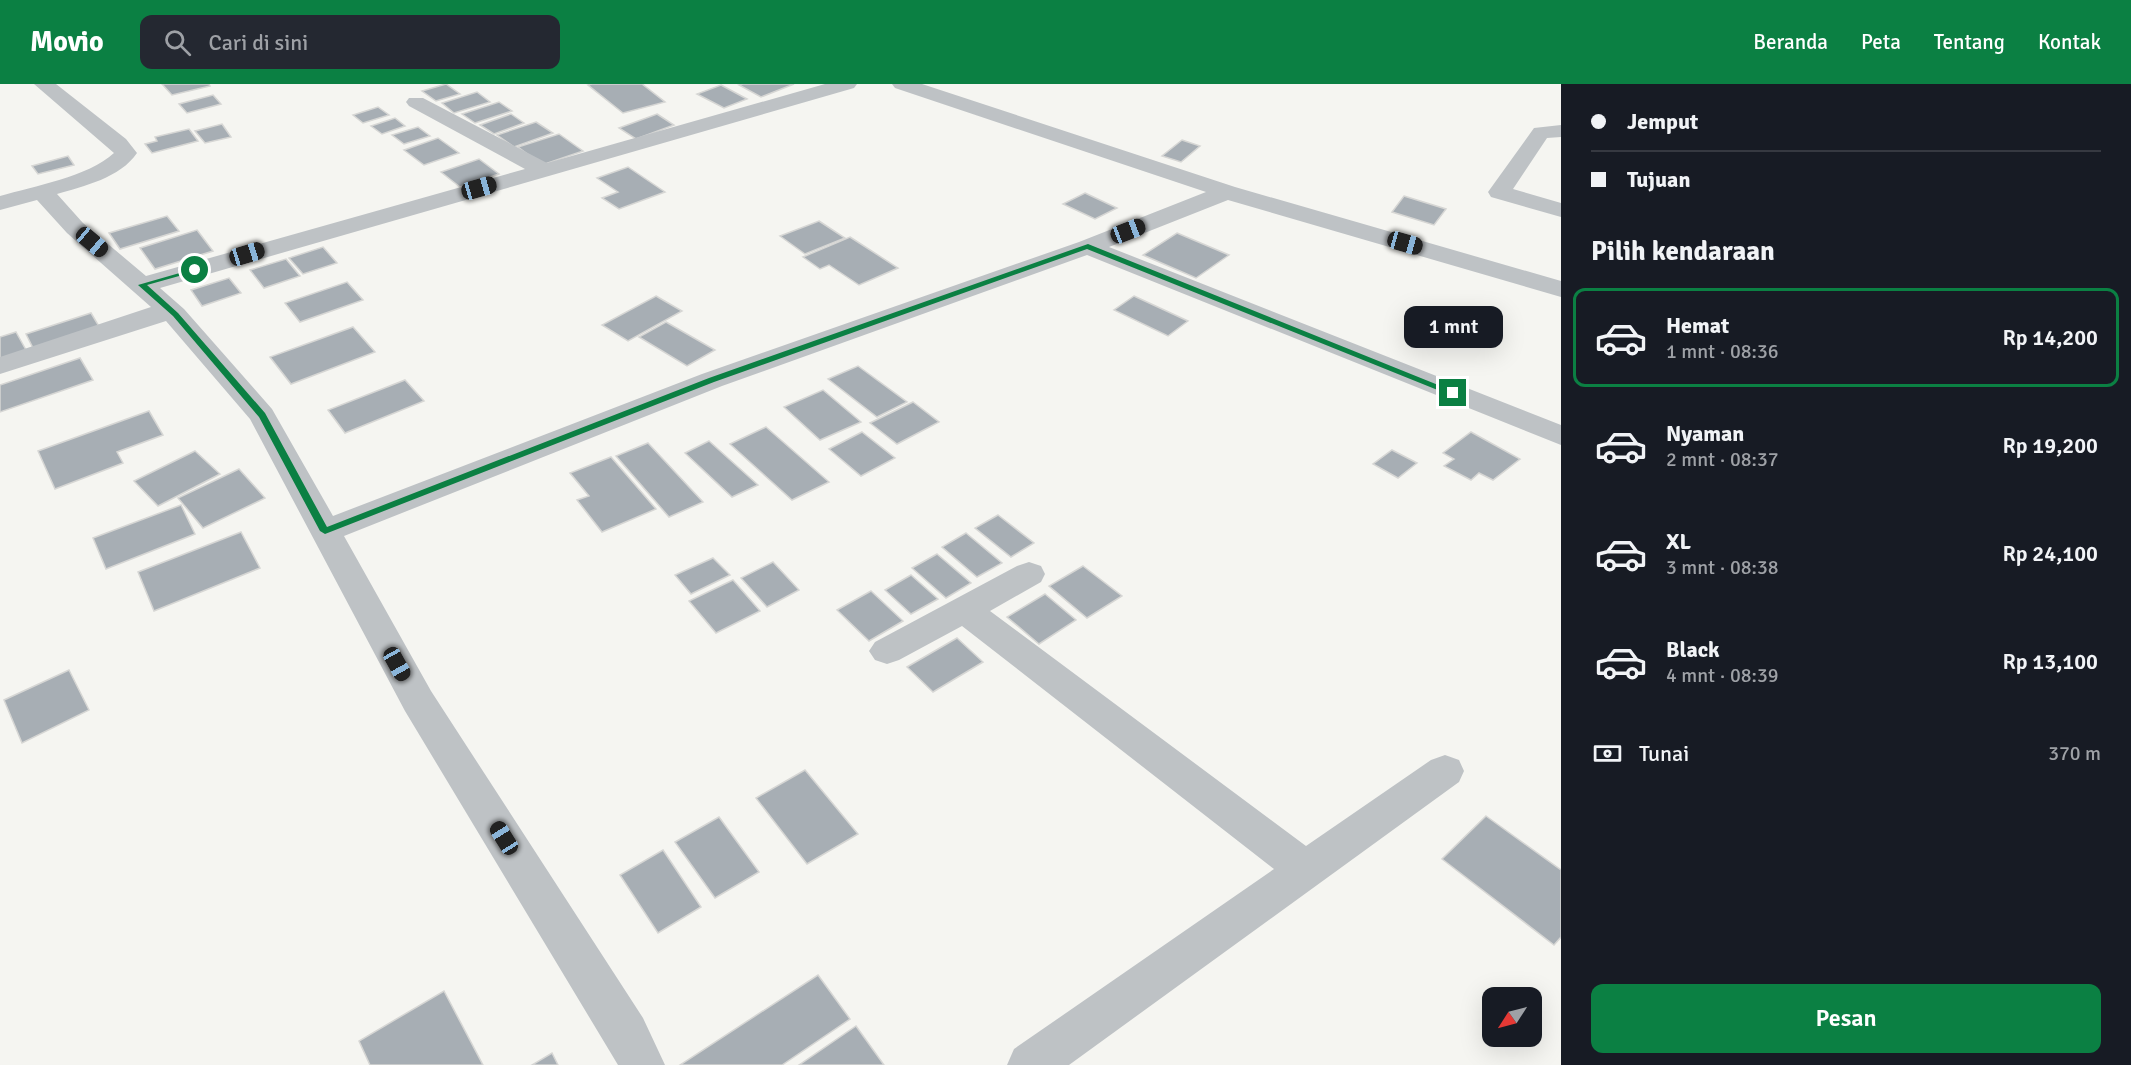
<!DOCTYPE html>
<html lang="id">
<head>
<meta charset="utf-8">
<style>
  :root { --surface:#171b24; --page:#242831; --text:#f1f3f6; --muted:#9ea1a6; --line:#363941; --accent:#0b8043 }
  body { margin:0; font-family:Signika,sans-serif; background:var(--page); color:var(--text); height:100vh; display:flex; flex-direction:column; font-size:22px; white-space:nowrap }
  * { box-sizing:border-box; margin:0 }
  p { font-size:20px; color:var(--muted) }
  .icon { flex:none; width:33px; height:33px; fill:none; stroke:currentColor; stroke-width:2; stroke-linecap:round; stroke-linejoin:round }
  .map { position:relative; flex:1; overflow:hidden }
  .details { display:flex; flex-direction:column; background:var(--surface); width:570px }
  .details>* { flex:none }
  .banner { display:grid; align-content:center; height:132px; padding:0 30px; background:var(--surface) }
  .needle { width:39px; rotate:234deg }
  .buttons { position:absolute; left:1482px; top:903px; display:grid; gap:12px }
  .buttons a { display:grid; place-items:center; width:60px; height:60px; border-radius:12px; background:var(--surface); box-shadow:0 6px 24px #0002; font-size:30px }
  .end { position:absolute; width:27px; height:27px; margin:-14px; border:8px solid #0b8043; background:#fff; box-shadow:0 0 0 3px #fff }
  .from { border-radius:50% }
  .bubble { position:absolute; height:42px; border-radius:12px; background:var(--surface); box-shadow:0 6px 24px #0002; font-size:20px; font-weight:600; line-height:42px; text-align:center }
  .car { position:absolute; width:18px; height:36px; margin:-18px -9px; border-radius:8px; box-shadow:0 0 4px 2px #0007; background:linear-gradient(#222 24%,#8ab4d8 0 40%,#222 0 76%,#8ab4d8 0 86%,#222 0) }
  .banner b { display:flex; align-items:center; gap:21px; height:57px; font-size:22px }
  .banner b+b { border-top:2px solid var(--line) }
  .banner i { width:15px; height:15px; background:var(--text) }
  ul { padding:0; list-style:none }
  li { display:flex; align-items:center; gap:18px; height:99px; margin:0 12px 9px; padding:0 18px; border:3px solid transparent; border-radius:12px }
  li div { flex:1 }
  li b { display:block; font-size:22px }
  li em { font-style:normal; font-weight:600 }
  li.on { border-color:var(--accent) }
  li>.icon { width:54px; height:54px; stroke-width:1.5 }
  h2 { padding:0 30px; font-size:27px; line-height:72px }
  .pay { display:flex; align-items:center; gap:15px; height:66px; padding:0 30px; font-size:22px }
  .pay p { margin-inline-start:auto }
  .button { display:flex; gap:12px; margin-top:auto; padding:12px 30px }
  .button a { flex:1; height:69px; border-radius:12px; background:var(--accent); color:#fff; font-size:24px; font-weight:600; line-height:69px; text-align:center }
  header { display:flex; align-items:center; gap:36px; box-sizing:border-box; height:84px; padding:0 30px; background:var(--accent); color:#fff }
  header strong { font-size:28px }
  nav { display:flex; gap:33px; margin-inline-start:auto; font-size:21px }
  .search { width:420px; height:54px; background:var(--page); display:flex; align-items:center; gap:15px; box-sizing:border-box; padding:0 21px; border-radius:12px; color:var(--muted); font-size:22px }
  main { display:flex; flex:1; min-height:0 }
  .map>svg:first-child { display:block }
  .building { fill:#a7aeb4; stroke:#d6d6d4; stroke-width:1.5 }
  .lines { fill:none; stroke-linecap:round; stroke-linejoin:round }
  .minor { fill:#bec2c5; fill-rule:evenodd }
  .route { fill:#0b8043 }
</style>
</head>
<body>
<header>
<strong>Movio</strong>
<div class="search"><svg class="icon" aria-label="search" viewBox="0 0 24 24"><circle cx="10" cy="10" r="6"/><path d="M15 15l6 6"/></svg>Cari di sini</div>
<nav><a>Beranda</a><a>Peta</a><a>Tentang</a><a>Kontak</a></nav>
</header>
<main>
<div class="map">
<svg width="1561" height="981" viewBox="0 0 1561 981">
  <rect width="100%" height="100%" fill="#f5f5f1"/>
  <g class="building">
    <path d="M162 0H209L210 2 172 11Z"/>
    <path d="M446 0 460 10 436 17 422 7Z"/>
    <path d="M592 0H642L665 18 623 29 588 1Z"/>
    <path d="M743 0H794L761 13 739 1Z"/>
    <path d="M721 1 747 15 724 24 697 10Z"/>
    <path d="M477 8 490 18 454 29 442 19Z"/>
    <path d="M213 11 221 20 187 29 179 20Z"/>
    <path d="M499 18 512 27 475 39 462 30Z"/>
    <path d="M378 23 389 31 363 39 353 31Z"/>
    <path d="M511 30 524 39 494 50 480 41Z"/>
    <path d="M657 30 674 41 636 55 619 44Z"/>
    <path d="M395 34 405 42 382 50 371 42Z"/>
    <path d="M536 38 553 49 514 63 497 51Z"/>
    <path d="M222 40 231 53 205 59 195 47Z"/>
    <path d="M418 43 430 52 404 60 392 51Z"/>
    <path d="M189 45 198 57 152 69 145 60 157 57 155 53Z"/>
    <path d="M559 50 583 67 542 81 518 63Z"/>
    <path d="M438 54 459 69 424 81 404 66Z"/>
    <path d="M1182 56 1200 62 1181 78 1162 72Z"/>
    <path d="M68 72 74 81 38 90 32 82Z"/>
    <path d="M479 75 499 90 460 103 441 88Z"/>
    <path d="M628 83 665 108 619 125 602 114 618 108 597 94Z"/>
    <path d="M1085 109 1117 124 1095 135 1063 120Z"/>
    <path d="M1404 112 1446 125 1434 141 1392 128Z"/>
    <path d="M167 132 179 147 120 165 109 149Z"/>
    <path d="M819 137 845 154 805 170 780 152Z"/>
    <path d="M197 146 213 167 155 185 140 164Z"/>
    <path d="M1177 149 1229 171 1196 194 1143 171Z"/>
    <path d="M850 153 898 184 859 201 829 181 820 185 803 173Z"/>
    <path d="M323 163 337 179 303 190 289 174Z"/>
    <path d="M286 175 300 192 264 204 250 186Z"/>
    <path d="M229 194 241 209 202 222 191 206Z"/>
    <path d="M347 198 363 216 300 238 285 219Z"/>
    <path d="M656 212 682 227 628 257 602 241Z"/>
    <path d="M1134 212 1188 237 1168 252 1114 226Z"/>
    <path d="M91 229 100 244 34 266 26 250Z"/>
    <path d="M666 238 715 266 687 282 639 253Z"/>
    <path d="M353 243 375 268 291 300 270 273Z"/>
    <path d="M16 248 26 266 0 275V253Z"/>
    <path d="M80 274 93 296 0 328V301Z"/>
    <path d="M858 282 907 318 877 333 828 295Z"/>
    <path d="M405 296 424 317 345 349 328 326Z"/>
    <path d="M823 306 861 338 820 356 784 323Z"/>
    <path d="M913 318 939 338 897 360 870 339Z"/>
    <path d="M149 327 163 351 117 368 123 379 55 405 38 367Z"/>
    <path d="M766 343 829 398 792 416 730 360Z"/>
    <path d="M862 348 895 374 861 392 829 365Z"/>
    <path d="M1471 348 1520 375 1493 396 1479 389 1471 396 1444 382 1454 375 1443 369Z"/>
    <path d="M709 357 758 401 732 413 685 369Z"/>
    <path d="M648 359 703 418 669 433 616 372Z"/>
    <path d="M1392 366 1417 379 1398 394 1373 380Z"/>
    <path d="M195 367 220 390 158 422 134 397Z"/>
    <path d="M611 373 656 425 602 448 577 416 589 412 570 389Z"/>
    <path d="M239 385 265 414 203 444 178 414Z"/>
    <path d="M181 421 195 450 106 485 93 454Z"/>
    <path d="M998 431 1034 459 1011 473 975 444Z"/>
    <path d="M241 448 260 484 154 527 138 488Z"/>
    <path d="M966 449 1002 479 977 493 942 463Z"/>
    <path d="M937 470 971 499 946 514 912 484Z"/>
    <path d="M713 474 730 491 691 510 675 491Z"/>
    <path d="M773 478 799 506 767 523 741 494Z"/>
    <path d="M1083 482 1122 512 1087 534 1049 502Z"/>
    <path d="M911 491 938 515 911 530 885 506Z"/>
    <path d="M733 496 760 527 716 549 689 517Z"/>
    <path d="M871 507 903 537 869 557 837 526Z"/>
    <path d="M1045 510 1076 536 1039 560 1007 533Z"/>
    <path d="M957 554 983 578 933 608 907 583Z"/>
    <path d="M69 586 89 626 22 659 4 616Z"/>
    <path d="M805 686 858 750 807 780 756 714Z"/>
    <path d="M1486 732 1561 786V853L1554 861 1442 775Z"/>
    <path d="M719 733 759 788 715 814 675 758Z"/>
    <path d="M663 766 701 823 658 849 620 791Z"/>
    <path d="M818 891 850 935 782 981H680Z"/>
    <path d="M444 907 483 981H370L359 957Z"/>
    <path d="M856 942 884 981H799Z"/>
    <path d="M552 969 558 981H532Z"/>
  </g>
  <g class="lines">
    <g class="minor">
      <path d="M34 0H56L126 55 137 69C120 94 84 102 57 110L83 139 146 192 525 85 409 22 406 18 409 14H423L547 79 825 0H857L854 4 160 204 184 225 272 325 333 432 702 290 1079 158 1206 108 895 4 892 0H922L1235 103 1561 197V213L1228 116 1109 163 1561 341V361L1087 171 722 302 344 452 431 607 643 934 665 981H618L405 627 250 335 166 237 0 290V273L151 223 67 149 37 116 0 126V112C34 102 88 93 114 69Z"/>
      <path d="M1561 41V53L1547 54 1513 105 1561 119V133L1491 113 1488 108 1534 44Z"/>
      <path d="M1029 478 1041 482 1045 490 1041 498 990 527 1306 762 1431 676 1445 671 1459 676 1464 687 1459 698 1069 981H1007L1014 965 1274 785 962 542 899 576 887 580 875 576 869 567 875 558 1017 482Z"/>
    </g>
  </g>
  <path class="route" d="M1088 160 1458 309 1450 311 1087 165 714 298 325 450 320 447 259 333 173 232 138 201 197 184V187L147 201 178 229 265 329 327 443 709 294Z"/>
</svg>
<div class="buttons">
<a><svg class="needle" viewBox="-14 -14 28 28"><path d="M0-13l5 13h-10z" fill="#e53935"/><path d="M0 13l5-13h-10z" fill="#9ea1a6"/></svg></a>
</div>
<i class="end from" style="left:195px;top:186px"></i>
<i class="end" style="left:1453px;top:309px"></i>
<div class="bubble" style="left:1404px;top:222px;width:99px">1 mnt</div>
<i class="car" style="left:479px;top:104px;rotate:74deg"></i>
<i class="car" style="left:1128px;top:147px;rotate:69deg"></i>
<i class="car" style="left:92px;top:158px;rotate:130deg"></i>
<i class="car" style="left:1405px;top:159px;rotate:106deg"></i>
<i class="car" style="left:247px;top:170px;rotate:73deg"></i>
<i class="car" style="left:397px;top:580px;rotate:151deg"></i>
<i class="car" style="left:504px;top:754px;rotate:328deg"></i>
</div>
<section class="details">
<div class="banner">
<b><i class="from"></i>Jemput</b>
<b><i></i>Tujuan</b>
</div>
<h2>Pilih kendaraan</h2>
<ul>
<li class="on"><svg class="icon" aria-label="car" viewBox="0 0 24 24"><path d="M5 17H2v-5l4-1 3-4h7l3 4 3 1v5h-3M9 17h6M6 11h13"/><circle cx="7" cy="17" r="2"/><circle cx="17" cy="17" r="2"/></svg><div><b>Hemat</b><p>1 mnt · 08:36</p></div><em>Rp 14,200</em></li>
<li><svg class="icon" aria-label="car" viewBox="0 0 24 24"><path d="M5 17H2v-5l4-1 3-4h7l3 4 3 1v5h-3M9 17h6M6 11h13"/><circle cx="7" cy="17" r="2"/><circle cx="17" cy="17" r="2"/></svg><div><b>Nyaman</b><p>2 mnt · 08:37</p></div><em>Rp 19,200</em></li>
<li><svg class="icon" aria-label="car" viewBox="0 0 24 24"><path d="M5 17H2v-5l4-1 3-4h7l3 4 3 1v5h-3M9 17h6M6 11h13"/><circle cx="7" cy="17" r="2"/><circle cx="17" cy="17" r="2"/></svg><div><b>XL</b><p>3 mnt · 08:38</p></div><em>Rp 24,100</em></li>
<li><svg class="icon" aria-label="car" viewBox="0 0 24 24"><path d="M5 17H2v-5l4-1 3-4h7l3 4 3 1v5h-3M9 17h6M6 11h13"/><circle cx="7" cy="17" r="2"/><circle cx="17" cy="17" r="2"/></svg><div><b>Black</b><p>4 mnt · 08:39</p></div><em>Rp 13,100</em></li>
</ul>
<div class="pay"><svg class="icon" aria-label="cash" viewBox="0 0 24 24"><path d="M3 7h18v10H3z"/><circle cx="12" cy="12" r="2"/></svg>Tunai<p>370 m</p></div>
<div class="button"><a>Pesan</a></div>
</section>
</main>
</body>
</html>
